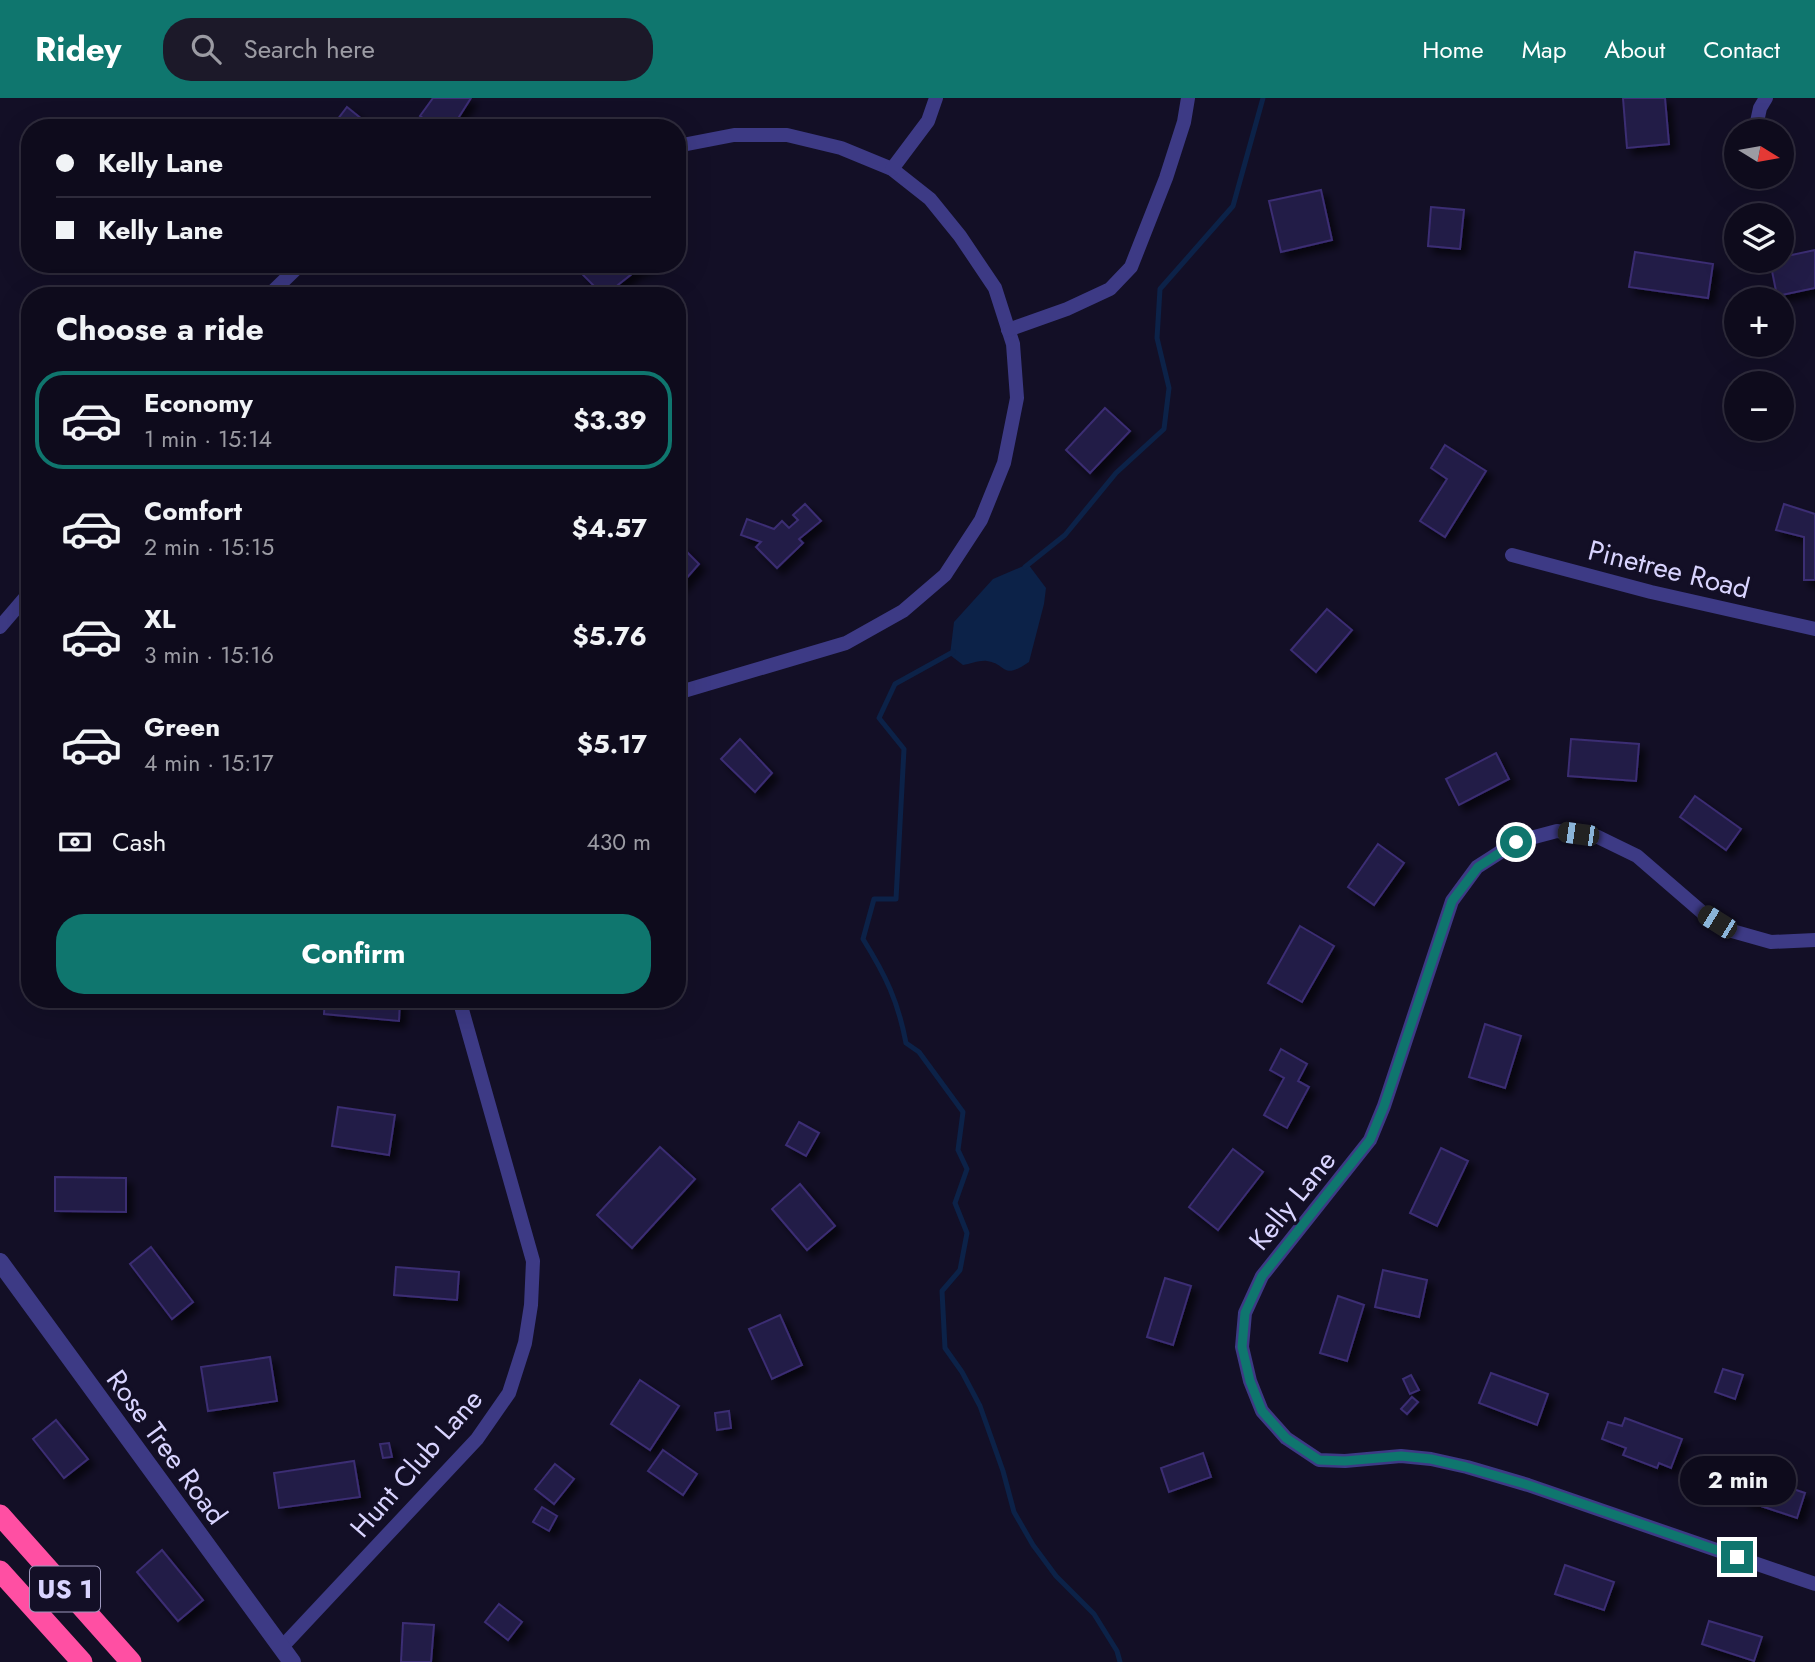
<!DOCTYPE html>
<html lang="en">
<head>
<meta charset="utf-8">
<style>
  :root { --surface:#0e0b1c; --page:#1c1929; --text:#f1f3f6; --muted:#9b9ba3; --line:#2e2b3b; --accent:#0f766e }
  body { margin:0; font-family:Jost,sans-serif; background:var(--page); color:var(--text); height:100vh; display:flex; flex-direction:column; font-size:26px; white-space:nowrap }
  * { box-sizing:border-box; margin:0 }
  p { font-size:23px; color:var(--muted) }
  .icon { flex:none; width:38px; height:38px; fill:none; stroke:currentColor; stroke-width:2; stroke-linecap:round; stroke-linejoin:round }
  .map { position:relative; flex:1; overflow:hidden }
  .sheet { position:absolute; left:21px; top:189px; width:665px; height:721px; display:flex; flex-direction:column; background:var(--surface); border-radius:28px; box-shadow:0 7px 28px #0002,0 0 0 2px var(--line) }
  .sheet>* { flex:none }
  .guide { position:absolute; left:21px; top:21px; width:665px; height:154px; border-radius:28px; box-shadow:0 7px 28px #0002,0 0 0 2px var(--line); display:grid; align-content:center; height:154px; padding:0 35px; background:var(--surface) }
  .needle { width:46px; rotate:101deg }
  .fabs { position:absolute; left:1724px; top:21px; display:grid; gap:14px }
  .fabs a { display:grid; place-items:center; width:70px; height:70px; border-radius:50%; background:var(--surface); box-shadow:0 7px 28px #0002,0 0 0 2px var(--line); font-size:35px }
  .end { position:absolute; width:32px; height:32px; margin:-16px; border:9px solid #0f766e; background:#fff; box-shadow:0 0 0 4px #fff }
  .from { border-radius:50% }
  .bubble { position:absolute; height:49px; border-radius:24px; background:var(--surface); box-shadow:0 7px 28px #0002,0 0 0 2px var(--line); font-size:23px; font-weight:700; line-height:49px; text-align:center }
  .car { position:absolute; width:21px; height:42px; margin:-21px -10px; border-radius:9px; box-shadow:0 0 5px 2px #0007; background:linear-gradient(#222 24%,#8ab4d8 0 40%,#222 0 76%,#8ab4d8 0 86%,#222 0) }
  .guide b { display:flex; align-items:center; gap:24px; height:66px; font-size:26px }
  .guide b+b { border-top:2px solid var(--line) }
  .guide i { width:18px; height:18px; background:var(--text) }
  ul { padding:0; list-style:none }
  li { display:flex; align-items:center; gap:21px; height:98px; margin:0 14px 10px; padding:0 21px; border:4px solid transparent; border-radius:28px }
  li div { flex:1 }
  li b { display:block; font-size:26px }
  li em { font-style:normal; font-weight:700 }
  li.active { border-color:var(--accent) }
  li>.icon { width:63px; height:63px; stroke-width:1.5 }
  h2 { padding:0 35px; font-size:32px; line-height:84px }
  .pay { display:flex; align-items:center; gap:18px; height:77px; padding:0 35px; font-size:26px }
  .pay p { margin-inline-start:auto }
  .cta { display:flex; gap:14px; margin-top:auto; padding:14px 35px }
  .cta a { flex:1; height:80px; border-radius:28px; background:var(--accent); color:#fff; font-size:28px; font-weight:700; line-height:80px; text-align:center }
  header { display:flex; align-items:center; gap:42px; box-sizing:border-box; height:98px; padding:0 35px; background:var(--accent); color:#fff }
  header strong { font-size:33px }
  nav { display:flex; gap:38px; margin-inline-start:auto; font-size:24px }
  .search { width:490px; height:63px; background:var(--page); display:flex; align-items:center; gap:18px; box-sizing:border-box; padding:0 24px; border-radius:28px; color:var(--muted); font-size:26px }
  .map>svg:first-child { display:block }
  .water { fill:#0c2248 }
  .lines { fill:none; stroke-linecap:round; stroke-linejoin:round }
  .stream { stroke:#0c2248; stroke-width:5 }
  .building { fill:#241b47; stroke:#3b2d73; stroke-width:2; filter:url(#shadow) }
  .minor { stroke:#3d3a85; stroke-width:14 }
  .tertiary { stroke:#3d3a85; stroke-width:18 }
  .motorway { stroke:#ff4fa3; stroke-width:21 }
  .route { stroke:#0f766e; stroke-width:9 }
  .labels { text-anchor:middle; stroke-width:6; stroke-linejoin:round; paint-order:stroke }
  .shield { fill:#130f26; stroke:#9e99be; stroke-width:2 }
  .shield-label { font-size:26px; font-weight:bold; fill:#d9d4ff }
  .street-label { font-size:28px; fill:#d9d4ff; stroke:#130f26 }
</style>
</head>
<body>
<header>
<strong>Ridey</strong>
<div class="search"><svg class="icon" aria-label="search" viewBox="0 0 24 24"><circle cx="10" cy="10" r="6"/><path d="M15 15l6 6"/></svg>Search here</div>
<nav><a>Home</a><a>Map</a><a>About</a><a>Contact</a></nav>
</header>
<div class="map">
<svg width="1815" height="1564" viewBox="0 0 1815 1564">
  <defs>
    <filter id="shadow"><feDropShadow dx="6" dy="6" stdDeviation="3.5" flood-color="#0009"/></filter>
  </defs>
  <rect width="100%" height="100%" fill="#130f26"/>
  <path class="water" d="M1028 466 1046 490 1044 506 1029 564C1001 583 1008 566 987 563 980 562 970 566 963 567L950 557 954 524 993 481Z"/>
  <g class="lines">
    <g class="stream">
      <path d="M1025 469 1065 437 1116 375 1164 331 1169 290 1157 240 1160 191 1233 108 1263 0"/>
      <path d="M953 554 895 586 879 620 904 651 896 801H874L863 841C886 878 898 903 906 945L919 954 963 1014 958 1052 967 1071 955 1105 967 1135 960 1172 942 1193 945 1250 962 1274 980 1308 1003 1373 1014 1414 1033 1447 1056 1478 1094 1516 1117 1553 1120 1564"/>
    </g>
  </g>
  <g class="building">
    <path d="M433 0H471L452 30H438L420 18Z"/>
    <path d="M1623 0H1665L1669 46 1627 50Z"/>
    <path d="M347 9 373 30H331Z"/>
    <path d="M1321 92 1332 142 1281 154 1269 103Z"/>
    <path d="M1431 109 1464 112 1460 151 1428 148Z"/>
    <path d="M1815 152V190L1777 198 1770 163H1782V159Z"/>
    <path d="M1635 154 1713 166 1708 200 1629 189Z"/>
    <path d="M596 166H654L637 172 604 198 582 176Z"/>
    <path d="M1105 310 1130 333 1090 375 1066 352Z"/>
    <path d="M1445 347 1486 373 1445 439 1420 423 1447 381 1431 370Z"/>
    <path d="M805 406 821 423 799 441 803 445 777 470 756 449 761 444 741 437 747 421 774 431 782 423 789 430 798 422 793 417Z"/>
    <path d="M1784 406 1815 416V482H1804V439L1776 432Z"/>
    <path d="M682 449 699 466 677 491V453Z"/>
    <path d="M1327 511 1352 532 1316 574 1291 552Z"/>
    <path d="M740 641 772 675 755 694 721 661Z"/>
    <path d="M1571 641 1639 646 1636 683 1568 678Z"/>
    <path d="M1496 655 1509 681 1459 707 1446 681Z"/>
    <path d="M1695 698 1741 731 1726 752 1680 719Z"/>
    <path d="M1378 746 1404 765 1374 807 1348 789Z"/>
    <path d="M1300 828 1334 848 1302 904 1268 885Z"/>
    <path d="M325 901H400L399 923 324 916Z"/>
    <path d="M1485 926 1521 938 1505 990 1469 979Z"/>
    <path d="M1281 951 1307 966 1298 983 1309 989 1287 1030 1264 1017 1284 980 1270 972Z"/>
    <path d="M338 1009 395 1017 389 1057 332 1048Z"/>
    <path d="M799 1024 819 1035 806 1058 786 1047Z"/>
    <path d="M660 1049 695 1081 632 1150 597 1117Z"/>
    <path d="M1441 1050 1468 1063 1437 1128 1410 1115Z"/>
    <path d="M1233 1051 1263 1074 1218 1132 1189 1109Z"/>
    <path d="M55 1079 126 1080V1114L55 1113Z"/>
    <path d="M800 1086 835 1128 807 1152 772 1111Z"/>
    <path d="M151 1149 193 1204 172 1221 130 1166Z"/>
    <path d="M396 1169 459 1174 457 1202 394 1197Z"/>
    <path d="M1383 1172 1427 1182 1419 1219 1375 1209Z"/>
    <path d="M1165 1180 1191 1188 1173 1247 1147 1239Z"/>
    <path d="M1338 1198 1364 1207 1347 1263 1320 1255Z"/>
    <path d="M780 1217 802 1267 772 1281 749 1231Z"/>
    <path d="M270 1259 277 1303 208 1313 201 1269Z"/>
    <path d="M1723 1271 1743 1277 1735 1301 1715 1294Z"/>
    <path d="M1491 1275 1548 1296 1537 1327 1479 1305Z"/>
    <path d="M1411 1277 1419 1292 1410 1296 1403 1281Z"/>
    <path d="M640 1282 679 1308 650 1352 611 1326Z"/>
    <path d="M1412 1299 1418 1304 1407 1316 1401 1311Z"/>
    <path d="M729 1313 731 1330 717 1332 715 1315Z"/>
    <path d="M1625 1320 1682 1341 1671 1370 1659 1365 1657 1370 1623 1357 1626 1350 1602 1341 1608 1324 1622 1328Z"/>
    <path d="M56 1322 88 1361 64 1380 33 1341Z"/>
    <path d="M389 1345 392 1359 383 1360 380 1346Z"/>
    <path d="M663 1352 697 1376 683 1397 648 1373Z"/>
    <path d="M1203 1355 1211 1379 1169 1394 1161 1370Z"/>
    <path d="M354 1363 360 1399 279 1410 274 1375Z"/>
    <path d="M555 1366 574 1381 554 1406 535 1391Z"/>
    <path d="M1755 1366 1779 1374 1775 1385 1805 1395 1797 1420 1743 1402Z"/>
    <path d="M542 1409 557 1418 549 1433 533 1424Z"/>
    <path d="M162 1452 203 1502 178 1523 137 1474Z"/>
    <path d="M1565 1467 1614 1484 1604 1512 1555 1496Z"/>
    <path d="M499 1506 522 1524 508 1542 485 1524Z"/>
    <path d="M1709 1523 1762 1539 1754 1563 1702 1546Z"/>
    <path d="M403 1525 434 1527 431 1564H401Z"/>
  </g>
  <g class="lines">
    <g class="minor">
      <path d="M1755 33 1760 10 1766 0"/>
      <path d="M677 48 734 37H787L841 50 892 71 930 101 960 138 995 190 1013 246 1017 300 1004 365 981 422 945 477 903 513 846 545 677 595"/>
      <path d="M892 71 928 23 936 0"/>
      <path d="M268 198 301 166"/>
      <path d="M1008 232 1067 211 1110 191 1131 169 1166 80 1184 24 1188 0"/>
      <path d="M1512 457 1651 494 1815 531"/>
      <path d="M0 529 30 494"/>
      <path d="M1815 842 1771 844 1732 833 1703 815 1637 758 1598 739 1557 733 1516 744 1477 769 1452 803 1384 1008 1370 1042 1262 1178 1245 1215 1242 1249 1250 1283 1262 1313 1286 1340 1319 1362 1345 1363 1401 1358 1431 1361 1467 1369 1528 1387 1815 1486"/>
      <path d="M281 1550 477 1341 509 1295 525 1245 531 1207 533 1163 459 901"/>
    </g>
    <path class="tertiary" d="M0 1164 292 1564"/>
    <g class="motorway">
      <path d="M0 1417 131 1564"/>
      <path d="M0 1473 82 1564"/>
    </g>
  </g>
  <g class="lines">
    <path class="route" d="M1516 744 1478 769 1452 803 1384 1008 1370 1042 1262 1178 1245 1215 1242 1249 1250 1283 1262 1313 1286 1340 1319 1362 1345 1363 1401 1358 1431 1361 1466 1369 1528 1387 1737 1459"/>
  </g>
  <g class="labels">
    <rect class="shield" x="30" y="1468.5" width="70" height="45" rx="5"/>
    <g class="shield-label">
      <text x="65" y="1500">US 1</text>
    </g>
    <g class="street-label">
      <text transform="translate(1669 471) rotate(14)" y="10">Pinetree Road</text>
      <text transform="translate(1292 1102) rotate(-51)" y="10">Kelly Lane</text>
      <text transform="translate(167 1349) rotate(54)" y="10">Rose Tree Road</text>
      <text transform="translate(416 1365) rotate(-49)" y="10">Hunt Club Lane</text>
    </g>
  </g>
</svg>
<div class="fabs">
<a><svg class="needle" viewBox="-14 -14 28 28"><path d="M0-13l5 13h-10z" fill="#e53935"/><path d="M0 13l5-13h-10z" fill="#9b9ba3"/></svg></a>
<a><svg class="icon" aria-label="layers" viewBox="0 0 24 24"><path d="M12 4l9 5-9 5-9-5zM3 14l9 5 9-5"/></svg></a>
<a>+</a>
<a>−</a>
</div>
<i class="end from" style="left:1516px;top:744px"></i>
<i class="end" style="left:1737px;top:1459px"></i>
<div class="bubble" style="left:1680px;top:1358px;width:116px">2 min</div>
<i class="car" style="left:1578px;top:736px;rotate:278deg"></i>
<i class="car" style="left:1717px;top:824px;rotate:302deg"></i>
<div class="guide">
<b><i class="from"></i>Kelly Lane</b>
<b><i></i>Kelly Lane</b>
</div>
<section class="sheet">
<h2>Choose a ride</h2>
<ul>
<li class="active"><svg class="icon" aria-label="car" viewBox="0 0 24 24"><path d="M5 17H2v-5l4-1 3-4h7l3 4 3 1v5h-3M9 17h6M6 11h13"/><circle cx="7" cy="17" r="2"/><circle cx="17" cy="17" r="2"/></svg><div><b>Economy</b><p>1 min · 15:14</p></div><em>$3.39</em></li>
<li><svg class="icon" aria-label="car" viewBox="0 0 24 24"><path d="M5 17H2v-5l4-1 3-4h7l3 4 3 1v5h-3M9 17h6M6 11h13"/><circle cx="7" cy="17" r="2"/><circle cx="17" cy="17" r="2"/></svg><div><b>Comfort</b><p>2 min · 15:15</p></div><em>$4.57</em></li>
<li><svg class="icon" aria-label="car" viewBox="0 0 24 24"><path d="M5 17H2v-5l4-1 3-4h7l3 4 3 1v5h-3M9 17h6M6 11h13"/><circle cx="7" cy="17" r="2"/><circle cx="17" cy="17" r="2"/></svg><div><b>XL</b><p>3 min · 15:16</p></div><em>$5.76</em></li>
<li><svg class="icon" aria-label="car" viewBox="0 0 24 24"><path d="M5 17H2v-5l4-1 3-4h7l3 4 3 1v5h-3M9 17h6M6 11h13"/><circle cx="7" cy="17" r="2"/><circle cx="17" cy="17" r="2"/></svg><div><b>Green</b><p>4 min · 15:17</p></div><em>$5.17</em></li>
</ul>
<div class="pay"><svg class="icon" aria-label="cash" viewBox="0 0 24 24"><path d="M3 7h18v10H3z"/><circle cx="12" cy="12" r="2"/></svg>Cash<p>430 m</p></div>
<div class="cta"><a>Confirm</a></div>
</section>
</div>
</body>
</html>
